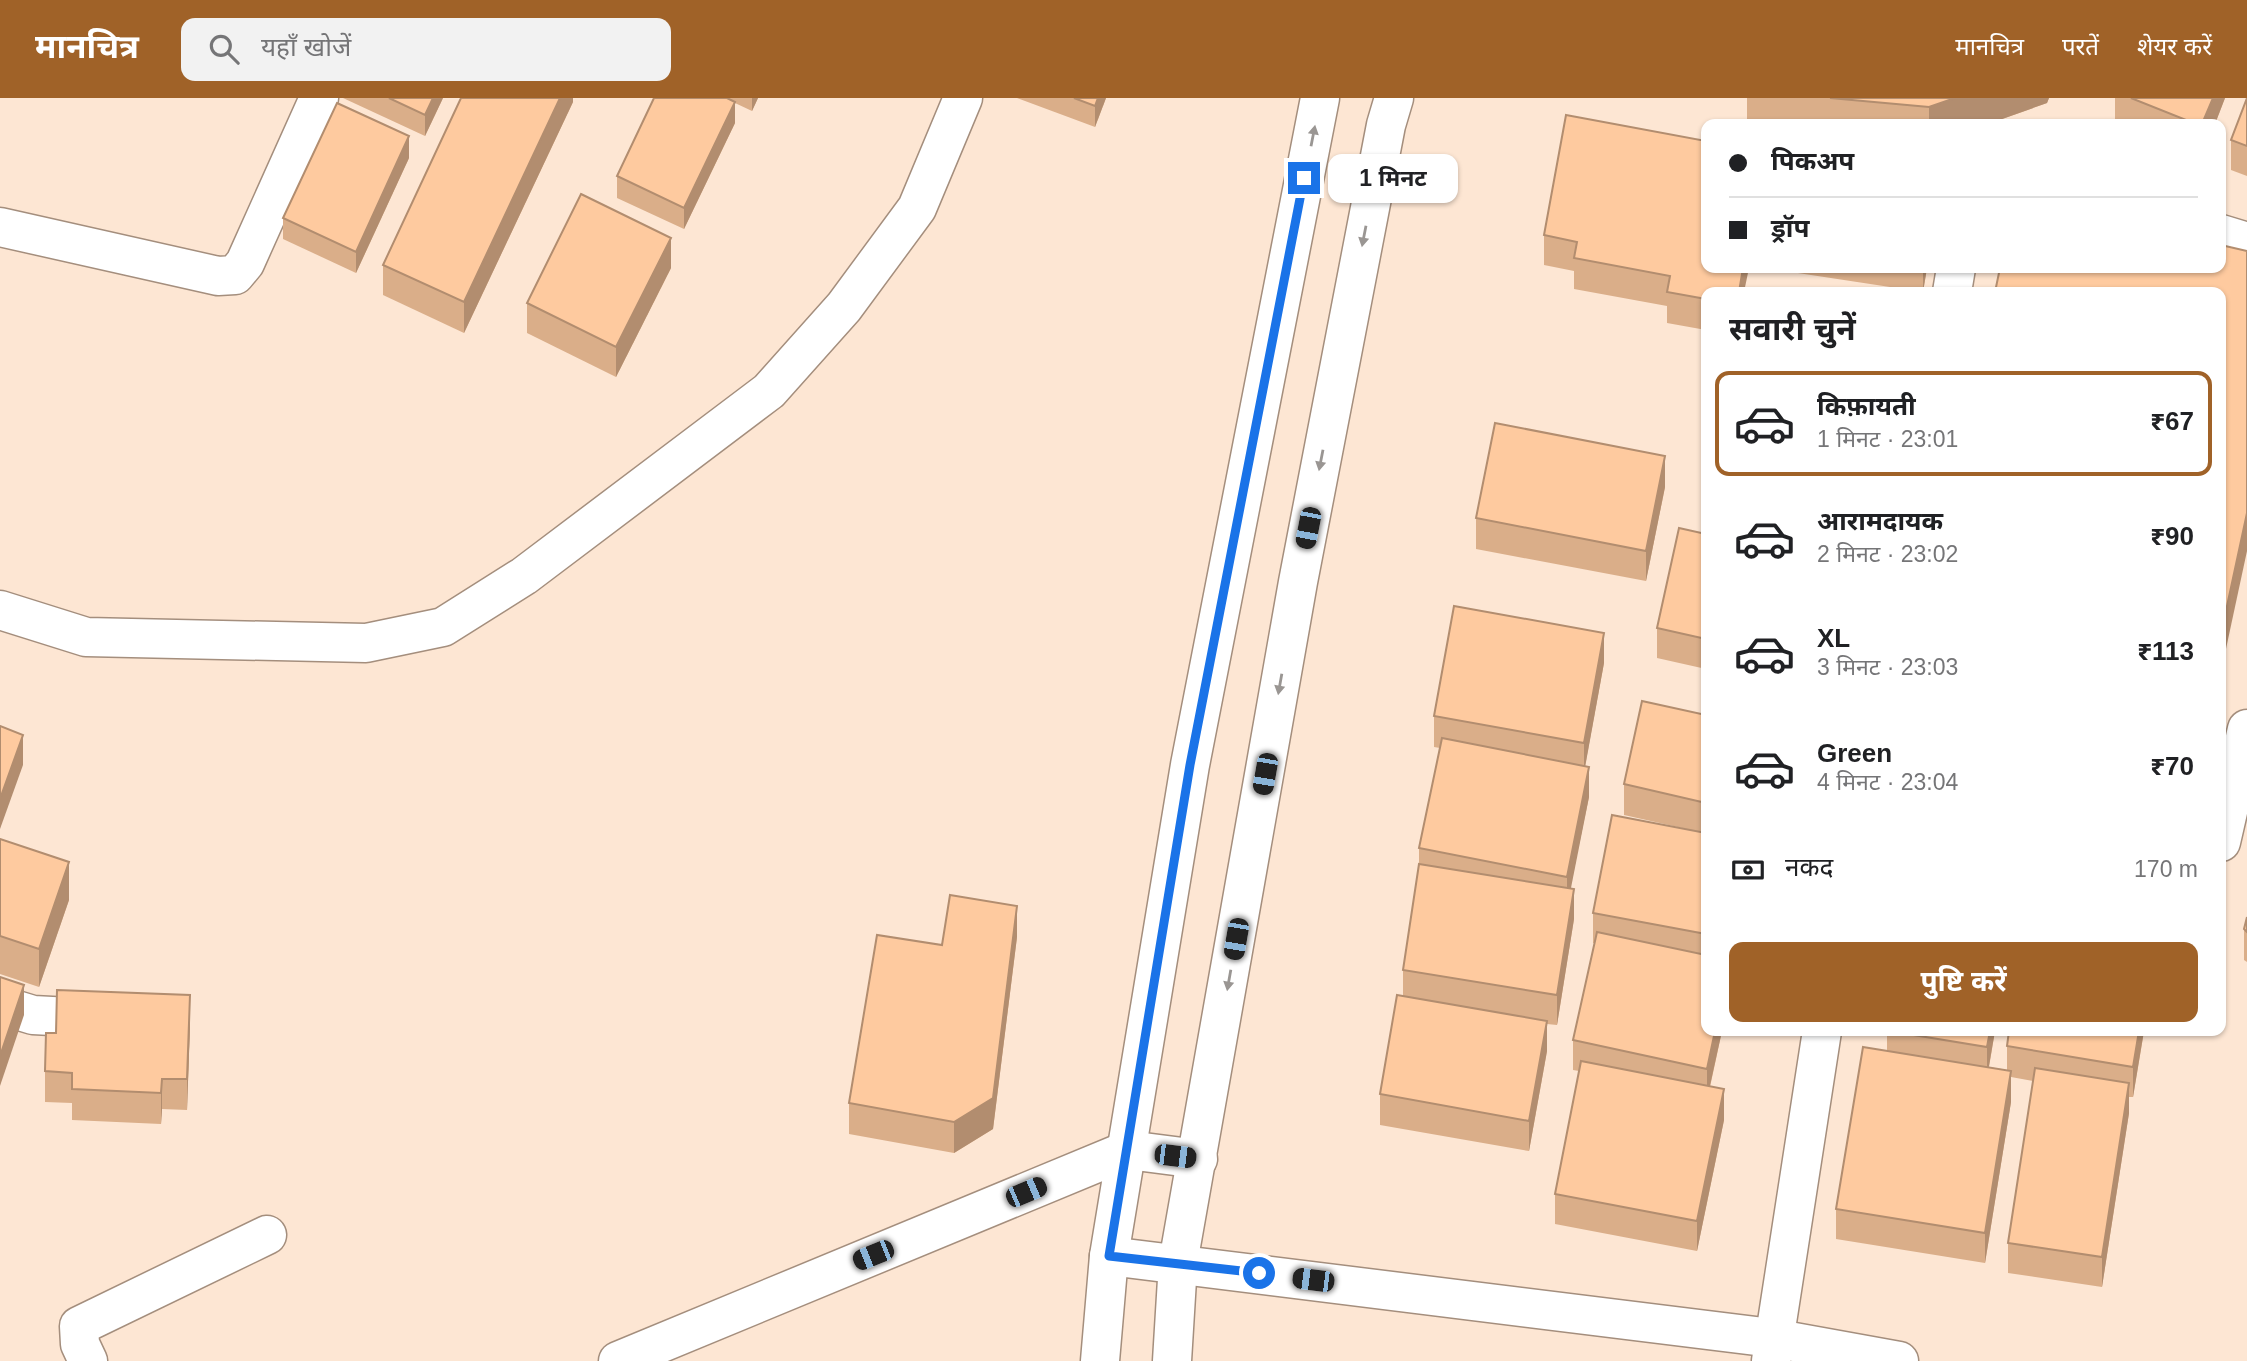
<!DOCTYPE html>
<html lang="hi">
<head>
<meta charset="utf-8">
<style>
  :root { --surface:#fff; --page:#f2f2f2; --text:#202124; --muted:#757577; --line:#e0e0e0; --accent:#a06228 }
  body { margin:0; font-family:Helvetica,"Noto Sans Devanagari",sans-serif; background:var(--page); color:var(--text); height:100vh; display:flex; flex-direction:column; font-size:26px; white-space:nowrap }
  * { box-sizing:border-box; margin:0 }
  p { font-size:23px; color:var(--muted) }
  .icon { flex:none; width:38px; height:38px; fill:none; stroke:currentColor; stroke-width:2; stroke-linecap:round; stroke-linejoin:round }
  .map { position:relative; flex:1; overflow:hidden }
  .panel { position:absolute; left:1701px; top:189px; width:525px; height:749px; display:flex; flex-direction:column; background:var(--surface); border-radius:14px; box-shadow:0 2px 5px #0004 }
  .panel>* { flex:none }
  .banner { position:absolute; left:1701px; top:21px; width:525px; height:154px; border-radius:14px; box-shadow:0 2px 5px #0004; display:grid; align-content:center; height:154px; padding:0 28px; background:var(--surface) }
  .end { position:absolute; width:32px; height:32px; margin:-16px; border:9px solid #1a73e8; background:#fff; box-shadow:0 0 0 4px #fff }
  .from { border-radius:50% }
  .bubble { position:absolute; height:49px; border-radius:14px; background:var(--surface); box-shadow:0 2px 5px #0004; font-size:23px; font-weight:700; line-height:49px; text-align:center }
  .car { position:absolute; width:21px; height:42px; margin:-21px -10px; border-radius:9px; box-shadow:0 0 5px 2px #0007; background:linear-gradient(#222 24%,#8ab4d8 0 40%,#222 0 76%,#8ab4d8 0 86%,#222 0) }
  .banner b { display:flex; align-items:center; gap:24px; height:66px; font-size:26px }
  .banner b+b { border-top:2px solid var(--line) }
  .banner i { width:18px; height:18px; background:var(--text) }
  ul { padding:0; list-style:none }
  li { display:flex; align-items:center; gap:21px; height:105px; margin:0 14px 10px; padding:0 14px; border:4px solid transparent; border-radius:14px }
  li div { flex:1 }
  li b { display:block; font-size:26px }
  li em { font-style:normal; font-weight:700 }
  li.on { border-color:var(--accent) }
  li>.icon { width:63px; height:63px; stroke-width:1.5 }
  h2 { padding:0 28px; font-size:32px; line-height:84px }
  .pay { display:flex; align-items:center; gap:18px; height:77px; padding:0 28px; font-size:26px }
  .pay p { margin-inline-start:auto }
  .cta { display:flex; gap:14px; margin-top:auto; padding:14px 28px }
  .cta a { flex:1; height:80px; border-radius:14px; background:var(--accent); color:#fff; font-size:28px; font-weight:700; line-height:80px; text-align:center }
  header { display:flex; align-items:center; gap:42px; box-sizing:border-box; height:98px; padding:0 35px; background:var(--accent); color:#fff }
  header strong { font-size:33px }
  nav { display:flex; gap:38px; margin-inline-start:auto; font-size:24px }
  .search { width:490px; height:63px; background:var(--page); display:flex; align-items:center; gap:18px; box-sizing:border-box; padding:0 24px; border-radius:14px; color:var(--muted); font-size:26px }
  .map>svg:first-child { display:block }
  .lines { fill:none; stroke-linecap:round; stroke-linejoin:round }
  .minor-casing { stroke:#a48e7d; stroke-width:41 }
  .major-casing { stroke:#a48e7d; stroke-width:41 }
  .minor { stroke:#fff; stroke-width:38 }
  .major { stroke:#fff; stroke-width:38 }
  .wall { fill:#daae89 }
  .shaded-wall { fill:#b28d6f }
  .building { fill:#feca9f; stroke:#b28d6f; stroke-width:2 }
  .oneway { fill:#9a9693 }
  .route { stroke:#1a73e8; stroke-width:9 }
</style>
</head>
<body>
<header>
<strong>मानचित्र</strong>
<div class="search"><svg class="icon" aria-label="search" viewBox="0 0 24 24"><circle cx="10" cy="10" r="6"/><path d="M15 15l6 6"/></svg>यहाँ खोजें</div>
<nav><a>मानचित्र</a><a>परतें</a><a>शेयर करें</a></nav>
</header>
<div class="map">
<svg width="2247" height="1263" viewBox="0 0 2247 1263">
  <rect width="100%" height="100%" fill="#fde6d3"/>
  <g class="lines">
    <g class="minor-casing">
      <g id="minor">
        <path d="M0 129 218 178 235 177 245 165 319 0"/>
        <path d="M2221 136 2247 144"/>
        <path d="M1952 194 1956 170"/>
        <path d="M0 512 86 539 366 545 443 529 524 478 769 293 844 209 917 110 963 0"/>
        <path d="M2221 744 2247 631"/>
        <path d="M0 907 33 917 108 921"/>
        <path d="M1109 1158 1772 1240 1899 1263"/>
        <path d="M88 1263 80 1246 79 1228 267 1137"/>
        <path d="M618 1263 1128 1052 1198 1061"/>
        <path d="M1771 1263 1822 933"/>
      </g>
    </g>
    <g class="major-casing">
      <g id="major">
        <path d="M1100 1263 1109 1158 1190 667 1320 0"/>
        <path d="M1172 1263 1178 1165 1298 484 1386 27 1394 0"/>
      </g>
    </g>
    <use href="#minor" class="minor"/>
    <use href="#major" class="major"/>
  </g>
  <g class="wall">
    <path d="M343 0H443L425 38Z"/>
    <path d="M573 0V4L464 235 383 197V167Z"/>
    <path d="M654 0H758L752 13 735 5V25L684 131 617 100V78Z"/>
    <path d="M1017 0H1106L1095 29Z"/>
    <path d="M1747 0H2049L2047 5 1988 26H1747Z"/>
    <path d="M2115 0H2225L2215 26H2120L2115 24Z"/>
    <path d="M2247 0V78L2231 72V42Z"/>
    <path d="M1566 17 1706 194V232L1667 225V208L1574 191V173L1544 167V137Z"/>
    <path d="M409 60 356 175 283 141V120Z"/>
    <path d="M671 170 616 279 527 235V205Z"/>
    <path d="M1764 170H1927L1923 194Z"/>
    <path d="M1665 389 1646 483 1476 451V420Z"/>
    <path d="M1706 436V571L1657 560V530Z"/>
    <path d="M1604 565 1585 668 1589 699 1570 790 1574 821 1557 927 1547 926V953L1529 1053 1380 1027V996L1403 898V872L1419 766V750L1440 650 1434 649V618Z"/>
    <path d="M1706 617V933H1722L1710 989 1724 1022 1697 1153 1555 1126V1096L1579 973 1573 972V942L1595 845H1593V815L1700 734 1624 717V686Z"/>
    <path d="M0 741 69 802 39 889 0 876Z"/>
    <path d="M2247 819V864L2244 862V831Z"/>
    <path d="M1017 839 993 1031 954 1055 849 1036V1005Z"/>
    <path d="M190 927 187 1012 162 1011 161 1026 72 1022V1005L45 1004V973Z"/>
    <path d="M1887 933H1995L1989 969 2007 972V948L2144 933 2133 999H2129V1015L2102 1189 2008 1175V1145L2033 983 2011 979V1004L1985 1165 1836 1141V1111L1887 953Z"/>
  </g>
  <g class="shaded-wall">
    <path d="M433 0H443L425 38V17Z"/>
    <path d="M560 0H573V4L464 235V204Z"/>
    <path d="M752 0H758L752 13Z"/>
    <path d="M1098 0H1106L1095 29V8Z"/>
    <path d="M1955 0H2049L2047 5 1988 26H1929V9Z"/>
    <path d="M2213 0H2225L2215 26H2202Z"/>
    <path d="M735 4V25L684 131V110Z"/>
    <path d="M409 38V60L356 175V154Z"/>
    <path d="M671 140V170L616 279V249Z"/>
    <path d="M1743 170H1749L1744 194H1739Z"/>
    <path d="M1924 170H1927L1923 194V173Z"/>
    <path d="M1665 358V389L1646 483V453Z"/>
    <path d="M2247 415V453L2221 574V536Z"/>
    <path d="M1604 535V565L1584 675V645Z"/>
    <path d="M23 637V667L0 731V701Z"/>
    <path d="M1589 669V699L1567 810V779Z"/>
    <path d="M69 764V802L39 889V851Z"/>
    <path d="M1574 791V821L1557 927V897Z"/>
    <path d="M1017 808V839L993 1031 954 1055V1024Z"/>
    <path d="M24 887V917L0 988V958Z"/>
    <path d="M190 897V927L187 1012V981Z"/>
    <path d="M1547 923V953L1529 1053V1023Z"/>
    <path d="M1715 933H1722L1707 1001V971Z"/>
    <path d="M1990 933H1995L1987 979V949Z"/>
    <path d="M2139 933H2144L2133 999V969Z"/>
    <path d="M2011 973V1004L1985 1165V1135Z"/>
    <path d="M162 981V1011L161 1026V995Z"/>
    <path d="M2129 985V1015L2102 1189V1159Z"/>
    <path d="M1724 991V1022L1697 1153V1123Z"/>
  </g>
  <g class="building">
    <path d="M389 0H433L425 17Z"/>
    <path d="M461 0H560L464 204 383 167Z"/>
    <path d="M654 0H727L735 4 684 110 617 78Z"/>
    <path d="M1074 0H1098L1095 8Z"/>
    <path d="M1830 0H1955L1929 9Z"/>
    <path d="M2131 0H2213L2202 26H2196Z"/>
    <path d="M2247 0V48L2231 42Z"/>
    <path d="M337 5 409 38 356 154 283 120Z"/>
    <path d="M1566 17 1706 43V170H1743L1739 194H1706V201L1667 194 1670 178 1574 160 1577 144 1544 137Z"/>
    <path d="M581 96 671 140 616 249 527 205Z"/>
    <path d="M2221 147 2247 153V415L2221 536V194H1995L2000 170H2221Z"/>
    <path d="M1905 170H1924L1923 173Z"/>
    <path d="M1495 325 1665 358 1646 453 1476 420Z"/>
    <path d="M1679 430 1706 436V541L1657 530Z"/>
    <path d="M1454 508 1604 535 1584 645 1434 618Z"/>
    <path d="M1642 603 1706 617V705L1624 686Z"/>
    <path d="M0 628 23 637 0 701Z"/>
    <path d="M1442 640 1589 669 1567 779 1419 750Z"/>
    <path d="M1612 717 1706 735V836L1593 815Z"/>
    <path d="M0 741 69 764 39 851 0 838Z"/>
    <path d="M1419 766 1574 791 1557 897 1403 872Z"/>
    <path d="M950 797 1017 808 993 1000 954 1024 849 1005 877 837 942 847Z"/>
    <path d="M2247 819V834L2244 831Z"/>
    <path d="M1597 834 1706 857V933H1715L1707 971 1573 942Z"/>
    <path d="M0 879 24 887 0 958Z"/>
    <path d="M57 892 190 897 187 981H162L161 995 72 991V975L45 973 46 935H56Z"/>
    <path d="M1397 897 1547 923 1529 1023 1380 996Z"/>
    <path d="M1889 933H1990L1987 949Z"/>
    <path d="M2009 933H2139L2133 969 2007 948Z"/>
    <path d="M1863 949 2011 973 1985 1135 1836 1111Z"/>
    <path d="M1581 963 1724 991 1697 1123 1555 1096Z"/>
    <path d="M2035 970 2129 985 2102 1159 2008 1145Z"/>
  </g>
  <defs><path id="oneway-solid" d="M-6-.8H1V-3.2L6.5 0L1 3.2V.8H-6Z" transform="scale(1.75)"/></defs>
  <g class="oneway">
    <use href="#oneway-solid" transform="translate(1313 38) rotate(-79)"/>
    <use href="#oneway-solid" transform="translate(1364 138) rotate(101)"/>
    <use href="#oneway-solid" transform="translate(1321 362) rotate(101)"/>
    <use href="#oneway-solid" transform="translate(1280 586) rotate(100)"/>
    <use href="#oneway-solid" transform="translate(1229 882) rotate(100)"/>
  </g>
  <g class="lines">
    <path class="route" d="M1259 1175 1109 1158 1190 667 1304 80"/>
  </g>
</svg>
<i class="end from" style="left:1259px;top:1175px"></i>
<i class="end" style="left:1304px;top:80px"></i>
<div class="bubble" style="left:1328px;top:56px;width:130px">1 मिनट</div>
<i class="car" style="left:1308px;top:430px;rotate:191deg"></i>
<i class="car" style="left:1265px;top:676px;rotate:190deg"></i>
<i class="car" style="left:1236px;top:841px;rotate:190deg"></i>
<i class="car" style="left:1175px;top:1058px;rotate:97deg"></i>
<i class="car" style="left:1026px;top:1094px;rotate:67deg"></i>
<i class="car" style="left:873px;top:1157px;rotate:248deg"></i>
<i class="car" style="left:1313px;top:1182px;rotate:277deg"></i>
<div class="banner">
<b><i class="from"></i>पिकअप</b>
<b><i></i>ड्रॉप</b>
</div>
<section class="panel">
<h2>सवारी चुनें</h2>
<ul>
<li class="on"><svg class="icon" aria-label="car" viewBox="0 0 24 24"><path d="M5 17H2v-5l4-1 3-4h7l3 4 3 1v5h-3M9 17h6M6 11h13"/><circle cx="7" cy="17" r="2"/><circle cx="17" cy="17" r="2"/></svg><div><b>किफ़ायती</b><p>1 मिनट · 23:01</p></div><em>₹67</em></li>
<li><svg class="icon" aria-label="car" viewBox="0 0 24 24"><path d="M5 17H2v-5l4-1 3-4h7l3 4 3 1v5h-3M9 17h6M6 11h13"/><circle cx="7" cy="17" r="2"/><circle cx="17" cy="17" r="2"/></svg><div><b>आरामदायक</b><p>2 मिनट · 23:02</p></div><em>₹90</em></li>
<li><svg class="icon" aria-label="car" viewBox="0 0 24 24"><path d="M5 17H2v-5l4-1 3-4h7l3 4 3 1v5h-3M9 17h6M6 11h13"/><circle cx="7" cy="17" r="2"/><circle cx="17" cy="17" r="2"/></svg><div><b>XL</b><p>3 मिनट · 23:03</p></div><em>₹113</em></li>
<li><svg class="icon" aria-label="car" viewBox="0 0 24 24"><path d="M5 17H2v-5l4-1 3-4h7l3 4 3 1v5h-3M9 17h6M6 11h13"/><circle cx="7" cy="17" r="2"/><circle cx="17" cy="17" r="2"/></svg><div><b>Green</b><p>4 मिनट · 23:04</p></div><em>₹70</em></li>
</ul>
<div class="pay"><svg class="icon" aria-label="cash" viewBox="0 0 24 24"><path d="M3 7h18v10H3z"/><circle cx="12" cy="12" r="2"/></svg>नकद<p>170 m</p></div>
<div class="cta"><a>पुष्टि करें</a></div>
</section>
</div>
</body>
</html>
